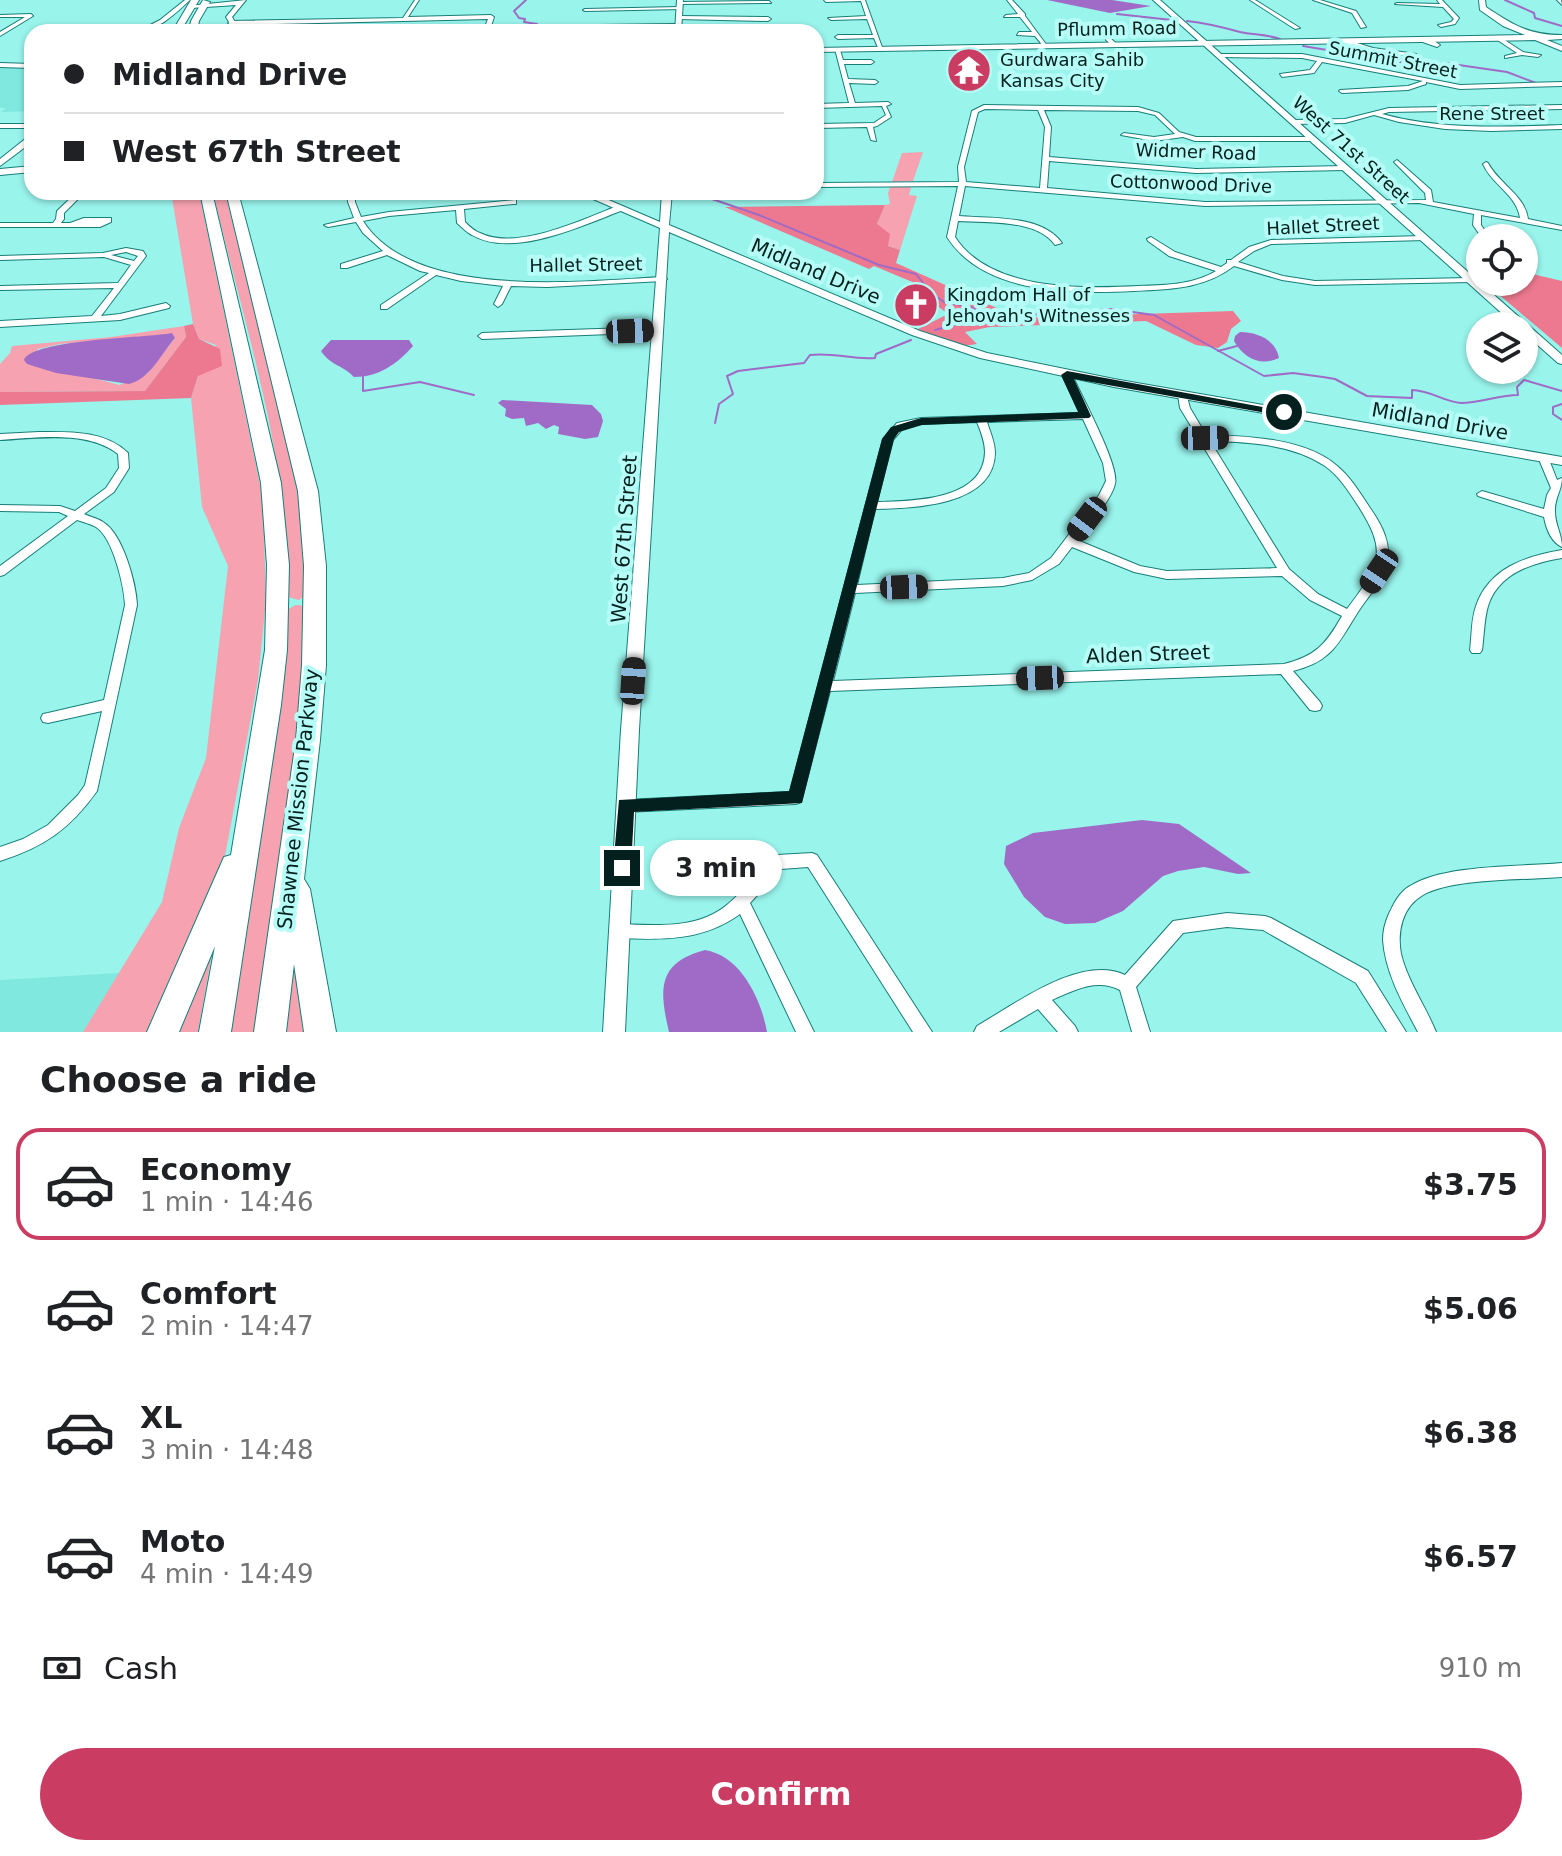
<!DOCTYPE html>
<html lang="en">
<head>
<meta charset="utf-8">
<style>
  :root { --surface:#fff; --page:#f2f2f2; --text:#202124; --muted:#757577; --line:#e0e0e0; --accent:#cb3c63 }
  body { margin:0; font-family:"DejaVu Sans",sans-serif; background:var(--page); color:var(--text); height:100vh; display:flex; flex-direction:column; font-size:30px; white-space:nowrap }
  * { box-sizing:border-box; margin:0 }
  p { font-size:26px; color:var(--muted) }
  .icon { flex:none; width:44px; height:44px; fill:none; stroke:currentColor; stroke-width:2; stroke-linecap:round; stroke-linejoin:round }
  .map { position:relative; height:1032px; overflow:hidden }
  .sheet { display:flex; flex-direction:column; background:var(--surface); flex:1 }
  .sheet>* { flex:none }
  .banner { position:absolute; left:24px; top:24px; width:800px; height:176px; border-radius:24px; box-shadow:0 2px 6px #0004; display:grid; align-content:center; height:176px; padding:0 40px; background:var(--surface) }
  .buttons { position:absolute; left:1466px; top:224px; display:grid; gap:16px }
  .buttons a { display:grid; place-items:center; width:72px; height:72px; border-radius:50%; background:var(--surface); box-shadow:0 2px 6px #0004; font-size:40px }
  .end { position:absolute; width:36px; height:36px; margin:-18px; border:10px solid #03201e; background:#fff; box-shadow:0 0 0 4px #fff }
  .from { border-radius:50% }
  .bubble { position:absolute; height:56px; border-radius:28px; background:var(--surface); box-shadow:0 2px 6px #0004; font-size:26px; font-weight:800; line-height:56px; text-align:center }
  .car { position:absolute; width:24px; height:48px; margin:-24px -12px; border-radius:10px; box-shadow:0 0 6px 2px #0007; background:linear-gradient(#222 24%,#8ab4d8 0 40%,#222 0 76%,#8ab4d8 0 86%,#222 0) }
  .banner b { display:flex; align-items:center; gap:28px; height:76px; font-size:30px }
  .banner b+b { border-top:2px solid var(--line) }
  .banner i { width:20px; height:20px; background:var(--text) }
  ul { padding:0; list-style:none }
  li { display:flex; align-items:center; gap:24px; height:112px; margin:0 16px 12px; padding:0 24px; border:4px solid transparent; border-radius:24px }
  li div { flex:1 }
  li b { display:block; font-size:30px }
  li em { font-style:normal; font-weight:800 }
  li.on { border-color:var(--accent) }
  li>.icon { width:72px; height:72px; stroke-width:1.5 }
  h2 { padding:0 40px; font-size:36px; line-height:96px }
  .pay { display:flex; align-items:center; gap:20px; height:88px; padding:0 40px; font-size:30px }
  .pay p { margin-inline-start:auto }
  .action { display:flex; gap:16px; margin-top:auto; padding:16px 40px }
  .action a { flex:1; height:92px; border-radius:48px; background:var(--accent); color:#fff; font-size:32px; font-weight:800; line-height:92px; text-align:center }
  .map>svg:first-child { display:block }
  .built { fill:#81e8e0 }
  .green { fill:#f7a2b0; fill-rule:evenodd }
  .forest { fill:#ec798f }
  .water { fill:#9f6bc6 }
  .lines { fill:none; stroke-linecap:round; stroke-linejoin:round }
  .stream { stroke:#9f6bc6; stroke-width:2 }
  .minor-casing { stroke:#177e78; stroke-width:2 }
  .tertiary-casing { stroke:#177e78; stroke-width:2 }
  .secondary-casing { stroke:#177e78; stroke-width:2 }
  .trunk-casing { stroke:#177e78; stroke-width:2 }
  .motorway-casing { stroke:#177e78; stroke-width:2 }
  .minor { fill:#fff; fill-rule:evenodd }
  .tertiary { fill:#fff; fill-rule:evenodd }
  .secondary { fill:#fff; fill-rule:evenodd }
  .trunk { fill:#fff; fill-rule:evenodd }
  .motorway { fill:#fff; fill-rule:evenodd }
  .route { fill:#03201e }
  .labels { text-anchor:middle; stroke-width:8; stroke-linejoin:round; paint-order:stroke }
  .far-street-label { font-size:18px; fill:#03201e; stroke:#b7fdf7 }
  .far-poi-label { font-size:18px; fill:#03201e; stroke:#b7fdf7; text-anchor:start }
  .street-label { font-size:20px; fill:#03201e; stroke:#b7fdf7 }
</style>
</head>
<body>
<div class="map">
<svg width="1562" height="1032" viewBox="0 0 1562 1032">
  <rect width="100%" height="100%" fill="#99f4ec"/>
  <g class="built">
    <path d="M0 68H32V111L1 112 6 108H0Z"/>
    <path d="M120 973 83 1032H0V980Z"/>
  </g>
  <g class="green">
    <path d="M923 152 913 181 892 182 902 153Z"/>
    <path d="M912 184 909 195 917 196 900 250 888 246 877 224 885 205 890 204 888 193 891 185Z"/>
    <path d="M171 192H199L263 499 266 600 258 680 225 856 218 879 152 1032H83L162 902 179 828 206 758 228 566 202 507 191 398 198 376 216 345 199 339 193 324Z"/>
    <path d="M213 192H224L226 197 298 478 307 594 299 600 288 597C290 460 244 325 213 192Z"/>
    <path d="M184 326 186 337 145 391 0 392V364L10 353 12 346 111 337ZM172 334 175 338 147 374 119 385C89 376 58 371 27 364L38 349 60 344Z"/>
    <path d="M296 605 306 606 300 709 256 1032H229L285 658 288 609Z"/>
    <path d="M212 954 198 1032H167L202 955Z"/>
    <path d="M299 965 311 1032H285L292 967Z"/>
  </g>
  <g class="forest">
    <path d="M885 205 877 224 890 234 888 246 900 250 896 263 1019 318 1233 311 1241 321 1231 329 1227 342 1218 348 1196 345 1146 321 990 327 965 332 977 344 963 346 916 330 948 314 924 296 922 286 874 266 869 269 725 207Z"/>
    <path d="M1524 272 1562 281V348L1484 282H1524Z"/>
    <path d="M193 324 199 339 220 349 222 366 198 376 191 398 0 405V392L145 391 186 337 184 326Z"/>
  </g>
  <g class="water">
    <path d="M1047 0H1112L1151 6 1110 13Z"/>
    <path d="M1240 332C1257 332 1276 340 1279 358 1260 367 1244 358 1234 341L1235 336Z"/>
    <path d="M172 333 175 338C161 354 150 379 129 384L56 373 27 364 24 360C33 339 145 338 172 333Z"/>
    <path d="M331 340H409L413 346C397 364 379 377 354 377 343 365 331 366 321 351Z"/>
    <path d="M502 400 592 405 601 414 603 421 598 437 585 439 558 434 559 427 554 425 546 429 538 423 526 426 524 418 512 419 505 416 506 409 498 403Z"/>
    <path d="M1142 820 1179 824 1251 873 1238 874 1204 867 1178 871 1163 876 1123 911 1095 923 1065 924 1045 917 1024 897 1004 864 1006 846 1033 833Z"/>
    <path d="M705 950C741 956 761 999 767 1032H669C659 989 657 963 705 950Z"/>
  </g>
  <g class="lines">
    <g class="stream">
      <path d="M526 0 514 11 519 18 525 19 524 22 537 24 535 27 540 28V32"/>
      <path d="M1505 0 1534 13 1535 18 1562 26"/>
      <path d="M1117 14 1172 20"/>
      <path d="M1187 21C1206 23 1222 27 1240 32 1253 35 1266 34 1280 39"/>
      <path d="M1303 46 1429 67H1441L1445 63 1507 72 1536 83"/>
      <path d="M707 192 709 198 759 215 879 265 916 274 931 293 944 302 971 307 996 321 1006 322 1026 315 1111 309 1154 315 1264 376 1293 373 1323 377 1335 379 1367 396 1412 398V390C1430 390 1444 402 1461 403 1480 403 1499 395 1518 395L1517 387 1524 380 1562 391"/>
      <path d="M935 330 958 324 994 322"/>
      <path d="M1218 351 1237 346"/>
      <path d="M363 377V391L420 382 474 395"/>
      <path d="M1562 404 1553 407V414L1562 420"/>
      <path d="M715 423 719 404 733 394 727 376 738 371 804 363 810 355C834 352 852 360 875 358L876 354 911 340"/>
    </g>
    <g class="minor-casing">
      <g id="minor">
        <path d="M185 0H190C176 13 158 31 137 32L160 20Z"/>
        <path d="M415 0H419L408 17 491 15 494 17 489 32H483L488 19 231 25 228 23 231 21 403 18Z"/>
        <path d="M824 0H865L883 50H879L874 38 838 39 835 37 838 35H873L867 19 831 20 828 18 866 16 861 1 826 2Z"/>
        <path d="M1007 0H1012L1025 14V16L1048 47H1044L1035 36 1017 35 1019 32H1032L1020 17H1004L1006 15 1018 14Z"/>
        <path d="M1250 0H1255L1300 28 1295 29Z"/>
        <path d="M1313 0H1320L1356 11 1366 27 1361 28 1352 13Z"/>
        <path d="M1437 0H1442L1459 18 1455 24 1441 27 1438 25 1451 22 1454 19 1443 7 1395 4 1397 3 1440 4Z"/>
        <path d="M1557 0H1561L1562 5Z"/>
        <path d="M769 1 771 3 680 4 678 3 680 2Z"/>
        <path d="M680 7 682 9 585 11 583 10 585 9Z"/>
        <path d="M31 14 33 16 0 36V32L25 17H0V15Z"/>
        <path d="M679 16 768 17 771 19 768 21 677 19Z"/>
        <path d="M599 25 679 24 682 26 679 28 599 29 588 32H579Z"/>
        <path d="M1419 37 1426 39 1430 38 1440 45 1437 47 1417 40Z"/>
        <path d="M1496 37H1500L1523 52 1541 55 1538 57 1522 55 1505 58V56L1517 53 1496 39Z"/>
        <path d="M1106 38H1110L1118 45 1113 46 1106 40Z"/>
        <path d="M1344 39 1373 48 1416 54 1413 56 1372 52 1342 42Z"/>
        <path d="M835 49 840 50 843 60H871L874 62 871 64H844L848 79 875 80 878 82 875 84 849 83 855 103 888 102 891 104 886 106 891 117 877 126 873 127 876 141 871 140 867 127 816 128V124L874 123 886 115 882 106 816 108V104L849 103Z"/>
        <path d="M1219 54H1302L1460 85 1562 82V86L1460 89 1426 82V84L1408 90 1342 93 1339 91 1340 90 1408 86 1423 81 1322 62 1314 73 1282 77 1280 74 1310 70 1317 61 1302 58 1217 57Z"/>
        <path d="M984 105 1138 107 1159 113 1179 132 1196 137H1312L1315 139 1312 141H1195L1183 137 1154 141 1121 135 1124 133 1154 137 1175 134 1155 115 1138 111 1044 110 1051 127 1049 157 1196 169 1345 166 1348 168 1345 170 1196 173 1049 161 1047 188 1205 202 1426 200 1425 193 1394 162 1397 160 1431 190 1433 202 1520 218C1517 195 1492 185 1483 164L1486 162 1488 163C1499 184 1525 195 1528 219L1562 226V230L1481 215V225L1490 238H1482L1473 225 1474 214 1419 203 1205 206 965 186 959 216C991 219 1041 214 1062 243L1055 245C1037 219 987 223 958 221L955 237C990 291 1082 289 1138 286 1164 285 1193 285 1216 271L1169 256 1148 241 1147 239 1151 237 1175 252 1221 267 1227 263V260H1231L1249 247 1271 240 1423 236 1427 238 1426 240 1271 244 1254 251 1238 262 1283 276 1315 281 1471 278 1475 280 1471 282 1315 285 1282 280 1234 266C1204 289 1171 289 1134 291 1074 294 984 295 947 237L958 186 816 187V183L959 182 958 167 972 111ZM985 109 1038 110 1045 127 1040 188 966 182 964 167 978 112Z"/>
        <path d="M1562 105V109L1389 112 1382 114C1441 130 1501 127 1562 125V129L1491 131 1445 129 1399 122 1374 115 1345 123 1293 124 1290 122 1293 120 1345 119 1389 108Z"/>
        <rect x="0" y="124" width="32" height="4"/>
        <path d="M77 192H85L64 213V219L61 223H70L84 218H111V222L100 227H0V223H53L56 219 57 211Z"/>
        <path d="M347 192H355V202L361 217 389 212 516 200V204H513L464 209 465 222C469 226 474 231 480 233 516 251 582 220 617 206H623V210C584 225 512 259 472 235 466 232 462 227 457 223L456 210 389 216 363 221C414 301 581 281 663 277L667 279 663 281 547 287 511 286 502 304 498 307 494 304 503 286 461 281 436 275 387 309H381V305L429 273 420 271 387 255 347 268H341V264L383 251 363 233 356 222 328 227 324 225 354 218 348 202Z"/>
        <path d="M126 248 143 251 146 256 101 316 120 314 166 303 170 306 169 308 120 320 0 327V321L92 316 114 288 0 290V286L118 283 131 265 104 257 0 260V256L103 253ZM126 252 138 256 134 261 111 255Z"/>
        <path d="M659 327 663 330 662 332 482 339 478 336 482 333Z"/>
        <path d="M1067 372 1072 375C1081 395 1120 466 1115 484 1110 503 1088 524 1077 540L1140 566 1167 571 1277 568 1180 408 1178 395 1180 393H1186L1190 408 1206 435C1246 436 1304 438 1336 465 1350 476 1360 493 1370 508 1382 525 1392 544 1387 565 1382 583 1368 596 1358 612 1338 643 1333 661 1293 671L1320 702 1322 706 1320 710 1315 711 1310 710 1281 674 830 691 801 802 796 804 625 812 620 810 618 806 620 802 625 800 790 792 883 439 897 423 921 418 1080 413 1062 375ZM1083 419 1103 463 1106 481 1099 495 1051 558 1029 573 1003 578 857 585 875 509C914 508 994 506 995 453 995 442 990 432 987 422ZM977 422C981 432 985 442 985 452 984 501 912 501 877 502L893 440 904 427 921 424ZM1210 441C1248 442 1292 444 1325 466 1338 475 1348 490 1357 504 1389 553 1380 565 1347 609L1318 594 1289 569ZM1072 547 1134 572 1167 579 1282 576 1310 600 1342 616C1326 644 1316 656 1284 664L833 681 855 593 1003 586 1032 580 1059 564Z"/>
        <path d="M39 432C69 432 105 430 128 453L129 468 114 492 84 514C90 517 97 518 103 522 123 534 136 583 137 605L97 791C70 829 44 847 0 861V847L23 839 48 825 78 795 85 785 102 711 48 723 43 722 41 718 43 714 48 713 104 700 125 605C124 585 113 538 96 527 91 524 83 522 77 520L4 575 0 576V566L68 516 59 512 0 511V505L60 506 75 511 106 488 119 468 118 454C87 430 37 438 0 440V434Z"/>
        <path d="M1543 454 1548 457 1557 480 1562 478C1562 490 1554 499 1555 512 1555 525 1562 534 1562 547 1551 542 1546 528 1544 517L1478 496 1477 494 1482 491 1544 509 1547 495 1551 488 1538 457Z"/>
        <path d="M1562 550V558C1531 563 1498 574 1488 606 1484 620 1484 636 1482 650L1480 653H1472L1470 650C1472 635 1471 620 1476 606 1489 568 1526 556 1562 550Z"/>
        <path d="M812 853 817 855 932 1032H913L808 867 781 869 750 903 814 1032H796L740 914C703 941 662 940 618 938L612 936 610 931 612 926 618 924C655 925 698 930 728 904 744 891 757 872 772 857L777 855Z"/>
        <path d="M1562 863V877C1527 880 1452 878 1423 895 1402 907 1397 932 1401 954 1408 982 1425 1005 1436 1032H1418C1403 1004 1385 972 1383 940 1383 931 1385 923 1388 916 1393 905 1399 892 1410 886 1445 864 1520 867 1562 863Z"/>
        <path d="M1227 913 1265 916 1271 918 1368 971 1406 1032H1387L1356 983 1263 930 1227 927 1183 933 1136 987 1150 1032H1132L1120 990C1097 978 1074 990 1052 1000L1075 1026 1078 1032H1058L1038 1009 999 1032H974L977 1026C1015 1004 1081 954 1125 975L1173 921Z"/>
      </g>
    </g>
    <g class="tertiary-casing">
      <g id="tertiary">
        <path d="M246 0 232 17 241 32H235L226 17 236 5 191 8 188 6Z"/>
        <path d="M677 0H683L681 32H675Z"/>
        <path d="M1153 0H1160L1562 355V364L1558 363 1524 333V326H1516Z"/>
        <path d="M29 136H32V142L0 166V159Z"/>
        <path d="M32 166V172L0 175V169Z"/>
        <path d="M577 192H590L660 222 662 192H672L669 225 920 331 987 353 1114 379 1562 457V465L1114 387 980 358 912 335 669 232 639 730 625 1032H603L621 730 660 228Z"/>
      </g>
    </g>
    <g class="secondary-casing">
      <g id="secondary">
        <path d="M1479 0H1485L1486 7C1513 25 1529 35 1562 35V39L1547 40 1562 46V51L1535 40 816 52V48L1525 35 1503 26 1480 10Z"/>
        <path d="M0 63 32 64V68L0 67Z"/>
      </g>
    </g>
    <g class="trunk-casing">
      <g id="trunk">
        <path d="M191 0H199L180 32H172Z"/>
        <path d="M203 0 210 2 199 21 197 32H189L191 21Z"/>
      </g>
    </g>
    <g class="motorway-casing">
      <g id="motorway">
        <path d="M200 192H212L281 483 289 565 287 650 281 705 231 1032H199L215 946 179 1032H147L224 857 231 855 265 650 267 565 261 483Z"/>
        <path d="M226 192H238L318 491 326 566V665L320 740 304 879 310 889 336 1032H304L294 964 286 1032H254L296 740 302 665 304 566 298 491Z"/>
      </g>
    </g>
    <use href="#minor" class="minor"/>
    <use href="#tertiary" class="tertiary"/>
    <use href="#secondary" class="secondary"/>
    <use href="#trunk" class="trunk"/>
    <use href="#motorway" class="motorway"/>
  </g>
  <path class="route" d="M1067 371 1290 412 1284 416 1074 379 1091 416 1089 418 922 425 899 432 894 439 802 803 634 812 631 868 628 874H615L613 868 619 800 789 791 882 439 891 427 921 418 1078 412 1061 375Z"/>
  <defs>
    <g id="temple-disc" transform="scale(2.3)"><circle r="9.5" fill="#cb3c63" stroke="#b7fdf7"/><path d="M0-6L5-2H3V0L6.5 2.5H4V6H1.5V3h-3V6H-4V2.5H-6.5L-3 0V-2H-5Z" fill="#fff"/></g>
    <g id="church-disc" transform="scale(2.3)"><circle r="9.5" fill="#cb3c63" stroke="#b7fdf7"/><path d="M-1.2-6h2.4v3.5h3.3v2.4h-3.3V6h-2.4V-.1h-3.3v-2.4h3.3Z" fill="#fff"/></g>
  </defs>
  <g fill-rule="evenodd">
    <use href="#temple-disc" x="969" y="70"/>
    <use href="#church-disc" x="916" y="305"/>
  </g>
  <g class="labels">
    <g class="far-street-label">
      <text transform="translate(1117 29) rotate(-1)" y="6">Pflumm Road</text>
      <text transform="translate(1393 60) rotate(11)" y="6">Summit Street</text>
      <text x="1492" y="120">Rene Street</text>
      <text transform="translate(1351 150) rotate(42)" y="6">West 71st Street</text>
      <text transform="translate(1196 152) rotate(2)" y="6">Widmer Road</text>
      <text transform="translate(1191 184) rotate(2)" y="6">Cottonwood Drive</text>
      <text transform="translate(1323 226) rotate(-3)" y="6">Hallet Street</text>
      <text transform="translate(586 265) rotate(-1)" y="6">Hallet Street</text>
    </g>
    <g class="far-poi-label">
      <text x="1000" y="66">Gurdwara Sahib<tspan x="1000" dy="21">Kansas City</tspan></text>
      <text x="947" y="301">Kingdom Hall of<tspan x="947" dy="21">Jehovah's Witnesses</tspan></text>
    </g>
    <g class="street-label">
      <text transform="translate(816 271) rotate(23)" y="7">Midland Drive</text>
      <text transform="translate(1440 421) rotate(10)" y="7">Midland Drive</text>
      <text transform="translate(624 539) rotate(-86)" y="7">West 67th Street</text>
      <text transform="translate(1148 654) rotate(-2)" y="7">Alden Street</text>
      <text transform="translate(298 799) rotate(-84)" y="7">Shawnee Mission Parkway</text>
    </g>
  </g>
</svg>
<div class="buttons">
<a><svg class="icon" aria-label="locate" viewBox="0 0 24 24"><circle cx="12" cy="12" r="6"/><path d="M12 2v4M12 18v4M2 12h4M18 12h4"/></svg></a>
<a><svg class="icon" aria-label="layers" viewBox="0 0 24 24"><path d="M12 4l9 5-9 5-9-5zM3 14l9 5 9-5"/></svg></a>
</div>
<i class="end from" style="left:1284px;top:412px"></i>
<i class="end" style="left:622px;top:868px"></i>
<div class="bubble" style="left:650px;top:840px;width:132px">3 min</div>
<i class="car" style="left:630px;top:331px;rotate:88deg"></i>
<i class="car" style="left:1205px;top:438px;rotate:89deg"></i>
<i class="car" style="left:1087px;top:519px;rotate:217deg"></i>
<i class="car" style="left:1379px;top:571px;rotate:214deg"></i>
<i class="car" style="left:904px;top:587px;rotate:88deg"></i>
<i class="car" style="left:1040px;top:678px;rotate:268deg"></i>
<i class="car" style="left:633px;top:681px;rotate:4deg"></i>
<div class="banner">
<b><i class="from"></i>Midland Drive</b>
<b><i></i>West 67th Street</b>
</div>
</div>
<section class="sheet">
<h2>Choose a ride</h2>
<ul>
<li class="on"><svg class="icon" aria-label="car" viewBox="0 0 24 24"><path d="M5 17H2v-5l4-1 3-4h7l3 4 3 1v5h-3M9 17h6M6 11h13"/><circle cx="7" cy="17" r="2"/><circle cx="17" cy="17" r="2"/></svg><div><b>Economy</b><p>1 min · 14:46</p></div><em>$3.75</em></li>
<li><svg class="icon" aria-label="car" viewBox="0 0 24 24"><path d="M5 17H2v-5l4-1 3-4h7l3 4 3 1v5h-3M9 17h6M6 11h13"/><circle cx="7" cy="17" r="2"/><circle cx="17" cy="17" r="2"/></svg><div><b>Comfort</b><p>2 min · 14:47</p></div><em>$5.06</em></li>
<li><svg class="icon" aria-label="car" viewBox="0 0 24 24"><path d="M5 17H2v-5l4-1 3-4h7l3 4 3 1v5h-3M9 17h6M6 11h13"/><circle cx="7" cy="17" r="2"/><circle cx="17" cy="17" r="2"/></svg><div><b>XL</b><p>3 min · 14:48</p></div><em>$6.38</em></li>
<li><svg class="icon" aria-label="car" viewBox="0 0 24 24"><path d="M5 17H2v-5l4-1 3-4h7l3 4 3 1v5h-3M9 17h6M6 11h13"/><circle cx="7" cy="17" r="2"/><circle cx="17" cy="17" r="2"/></svg><div><b>Moto</b><p>4 min · 14:49</p></div><em>$6.57</em></li>
</ul>
<div class="pay"><svg class="icon" aria-label="cash" viewBox="0 0 24 24"><path d="M3 7h18v10H3z"/><circle cx="12" cy="12" r="2"/></svg>Cash<p>910 m</p></div>
<div class="action"><a>Confirm</a></div>
</section>
</body>
</html>
